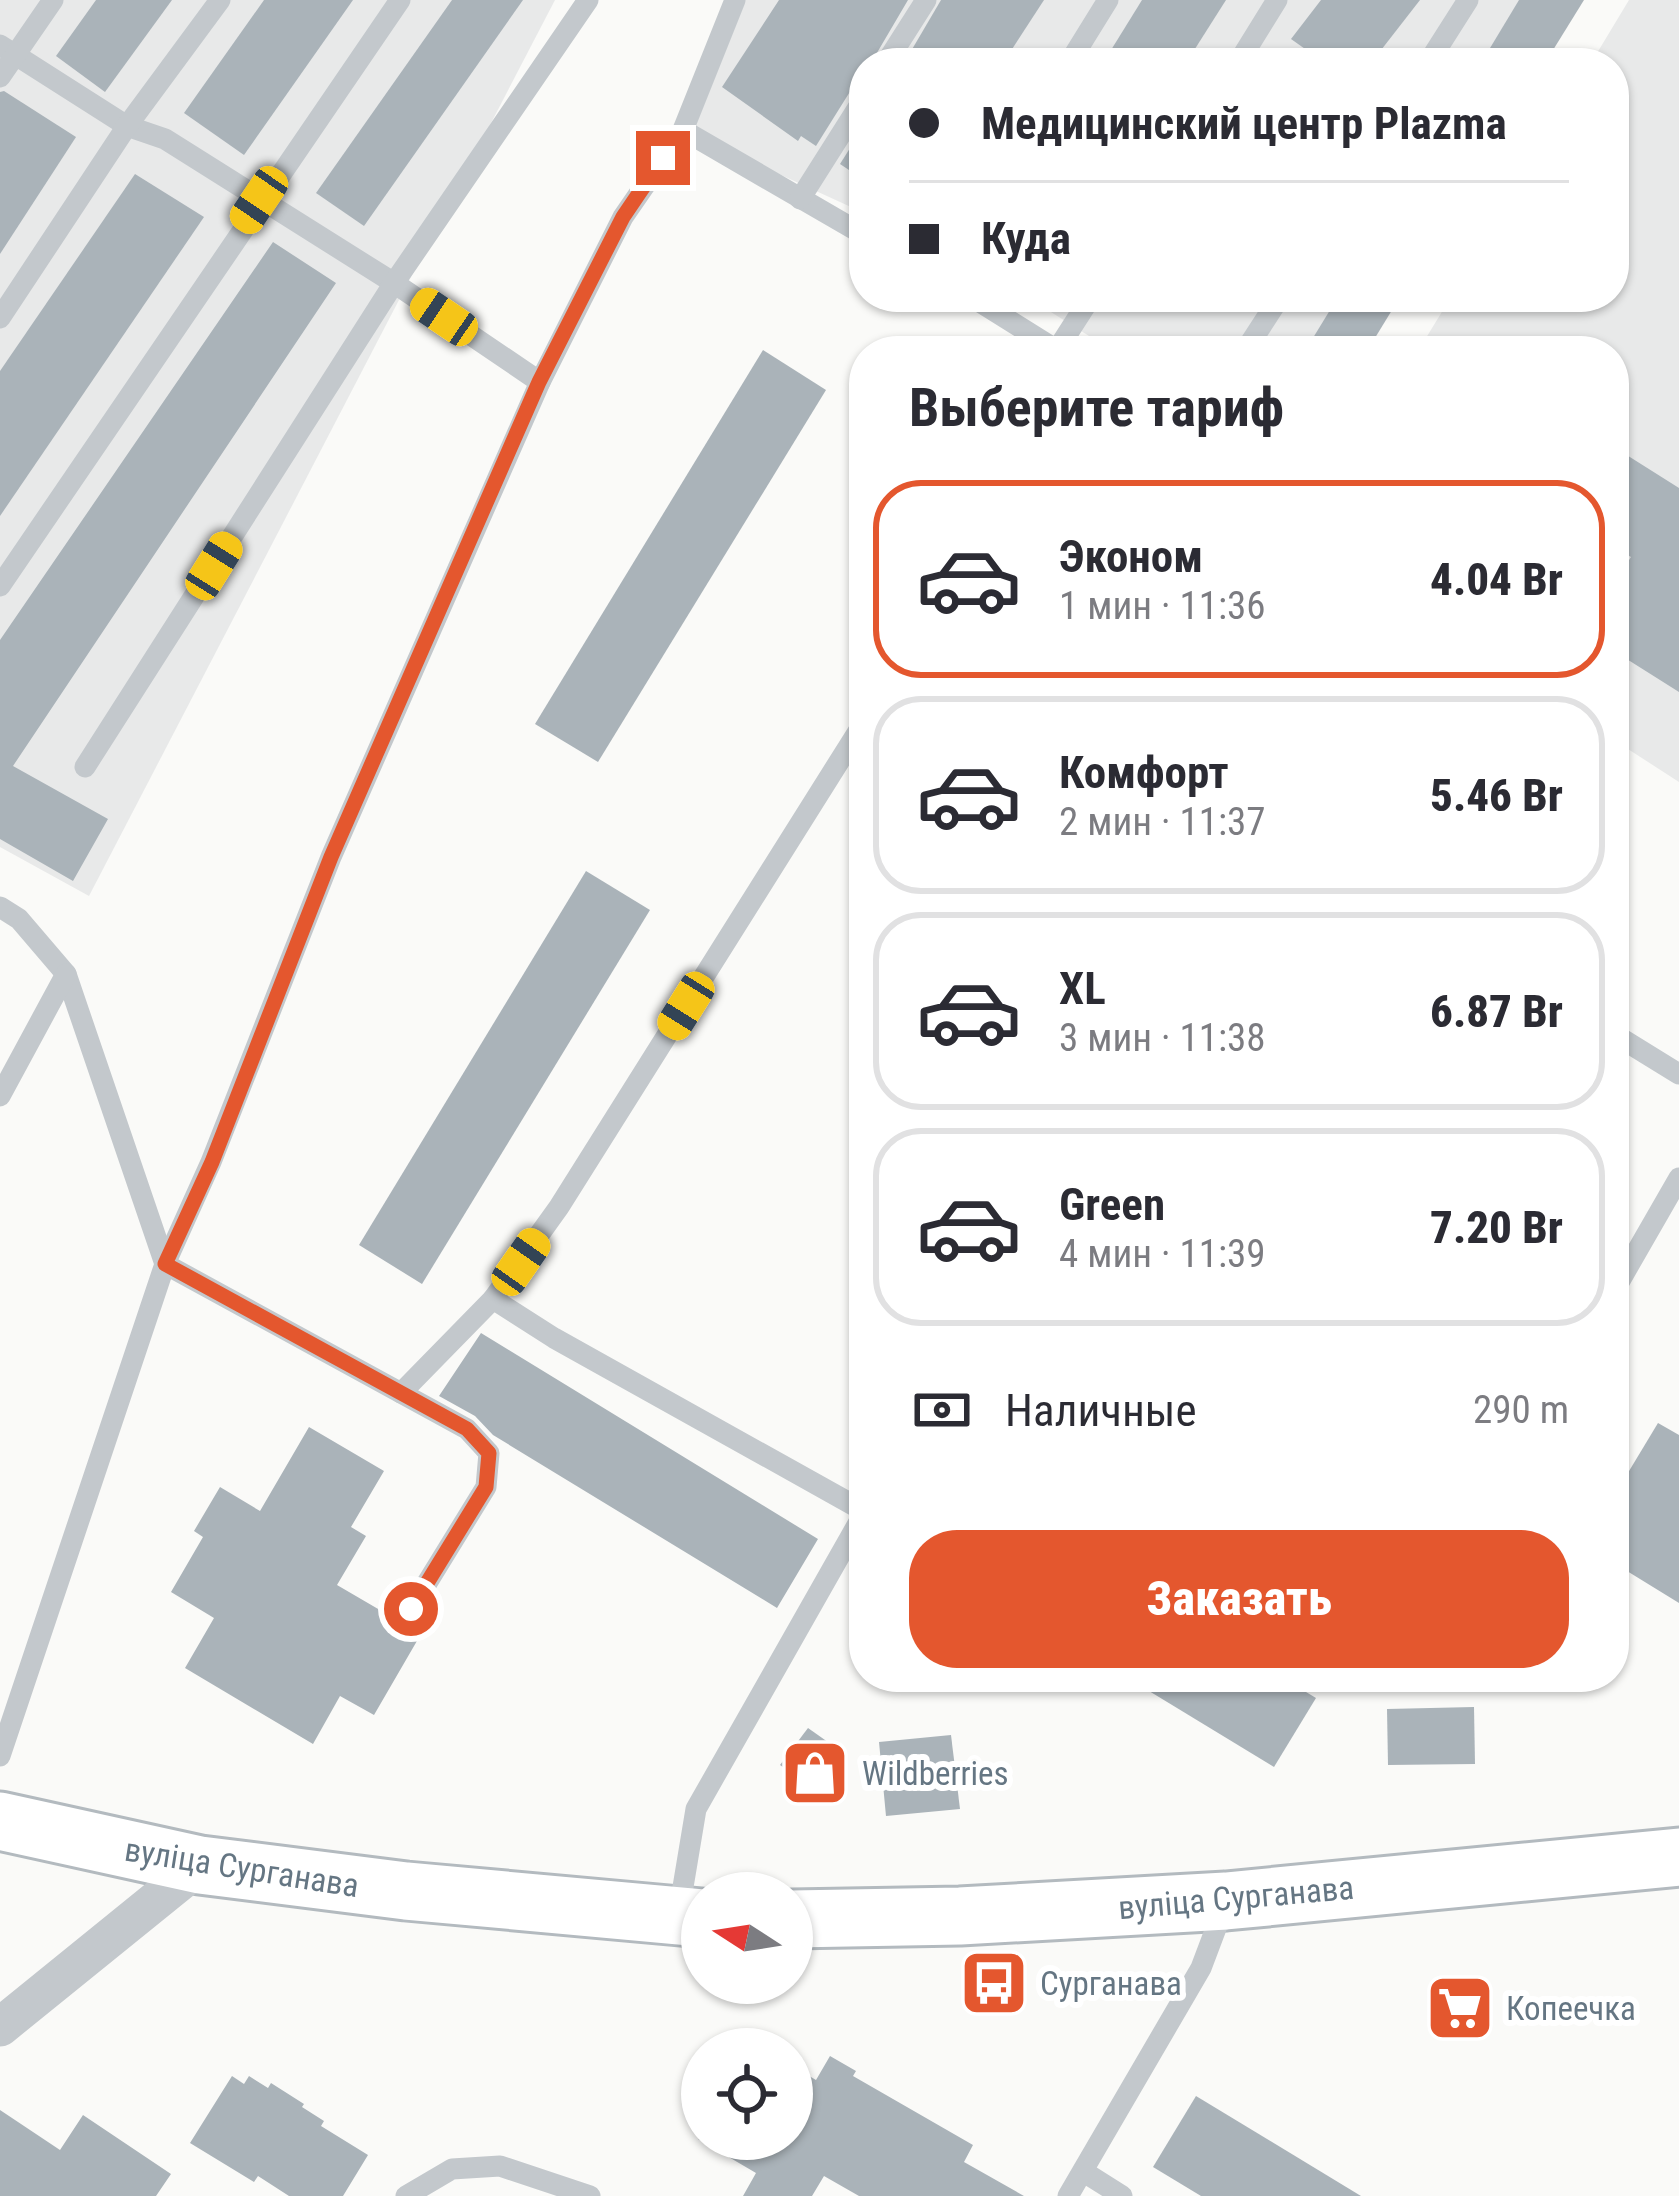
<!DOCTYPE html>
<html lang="ru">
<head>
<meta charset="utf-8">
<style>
  :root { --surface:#fff; --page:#f2f2f3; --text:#2b2b33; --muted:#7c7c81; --line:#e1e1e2; --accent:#e4572e }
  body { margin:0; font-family:"Roboto Condensed",sans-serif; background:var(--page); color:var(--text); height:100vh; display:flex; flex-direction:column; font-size:45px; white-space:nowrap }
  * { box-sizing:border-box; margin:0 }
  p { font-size:39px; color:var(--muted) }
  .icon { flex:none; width:66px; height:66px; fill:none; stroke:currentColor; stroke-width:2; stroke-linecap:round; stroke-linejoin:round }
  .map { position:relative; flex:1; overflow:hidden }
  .panel { position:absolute; left:849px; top:336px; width:780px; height:1356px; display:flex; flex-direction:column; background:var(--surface); border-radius:48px; box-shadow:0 3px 9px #0004 }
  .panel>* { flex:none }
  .top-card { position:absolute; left:849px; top:48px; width:780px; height:264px; border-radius:48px; box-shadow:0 3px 9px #0004; display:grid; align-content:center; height:264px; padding:0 60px; background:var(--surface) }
  .needle { width:78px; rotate:282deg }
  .controls { position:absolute; left:681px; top:1872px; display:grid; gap:24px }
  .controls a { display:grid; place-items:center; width:132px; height:132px; border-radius:50%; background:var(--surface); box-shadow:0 3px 9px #0004; font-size:60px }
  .end { position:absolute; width:54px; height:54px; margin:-27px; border:15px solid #e4572e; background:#fff; box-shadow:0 0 0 6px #fff }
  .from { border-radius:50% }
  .car { position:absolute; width:36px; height:72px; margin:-36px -18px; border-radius:15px; box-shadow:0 0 9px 3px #0007; background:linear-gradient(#f5c518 24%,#345 0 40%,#f5c518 0 76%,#345 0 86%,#f5c518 0) }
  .top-card b { display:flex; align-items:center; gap:42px; height:114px; font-size:45px }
  .top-card b+b { border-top:3px solid var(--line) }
  .top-card i { width:30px; height:30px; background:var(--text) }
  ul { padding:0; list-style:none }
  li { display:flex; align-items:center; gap:36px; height:198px; margin:0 24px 18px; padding:0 36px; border:6px solid var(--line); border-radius:48px }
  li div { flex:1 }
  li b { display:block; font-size:45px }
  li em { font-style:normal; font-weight:800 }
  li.current { border-color:var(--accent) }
  li>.icon { width:108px; height:108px; stroke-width:1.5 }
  h2 { padding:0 60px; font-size:54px; line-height:144px }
  .pay { display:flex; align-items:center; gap:30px; height:132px; padding:0 60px; font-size:45px }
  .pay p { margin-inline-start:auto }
  .primary-button { display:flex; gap:24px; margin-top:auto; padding:24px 60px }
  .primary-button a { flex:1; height:138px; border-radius:48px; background:var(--accent); color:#fff; font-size:48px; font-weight:800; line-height:138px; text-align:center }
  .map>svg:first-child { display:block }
  .built { fill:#e8e9e9 }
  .building { fill:#aab3b9 }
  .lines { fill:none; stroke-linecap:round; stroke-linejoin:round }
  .secondary-casing { stroke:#b3babf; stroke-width:63 }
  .service { stroke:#c3c8cc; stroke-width:21 }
  .minor { stroke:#c3c8cc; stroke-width:39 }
  .secondary { stroke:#fff; stroke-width:57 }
  .route { stroke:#e4572e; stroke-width:15 }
  .labels { text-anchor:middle; stroke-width:12; stroke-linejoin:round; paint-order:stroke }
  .poi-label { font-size:33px; fill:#657683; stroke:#fff; text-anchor:start }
  .street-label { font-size:33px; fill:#657683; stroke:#fff }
</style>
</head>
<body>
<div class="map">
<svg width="1679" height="2196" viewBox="0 0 1679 2196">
  <rect width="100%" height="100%" fill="#fafaf8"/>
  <g class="built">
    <path d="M0 0H555L89 896 0 847Z"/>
    <path d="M739 0H1582L1542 63H864V213L683 130Z"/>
    <path d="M1629 0H1679V782L1614 740V351H1418L1451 297H1614V63H1591Z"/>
    <path d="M1027 297H1393L1358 351H1113Z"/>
  </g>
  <g class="building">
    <path d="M96 0H172L105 92 56 56Z"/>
    <path d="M264 0H353L244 155 184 113Z"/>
    <path d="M452 0H523L364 226 316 193Z"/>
    <path d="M779 0H908L871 63H864V83L851 90 816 146 801 136 798 141 722 87Z"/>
    <path d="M941 0H1044L1003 63H904Z"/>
    <path d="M1142 0H1226L1186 63H1103Z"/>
    <path d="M1321 0H1420L1371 63H1325L1291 39Z"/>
    <path d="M1519 0H1584L1545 63H1481Z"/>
    <path d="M4 91 76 137 0 254V92Z"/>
    <path d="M864 126V180L840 164Z"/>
    <path d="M135 174 204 217 0 516V371Z"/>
    <path d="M273 242 336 283 13 766 108 819 73 881 0 839V640Z"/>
    <path d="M1338 297H1400L1367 351H1305Z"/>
    <path d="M763 350 826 390 598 762 535 724Z"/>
    <path d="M1614 447 1679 488V692L1614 651V584L1631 557 1614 547Z"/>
    <path d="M586 871 650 910 422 1284 359 1245Z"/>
    <path d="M481 1333 818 1539 777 1608 493 1435 475 1416 439 1396Z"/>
    <path d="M1658 1423 1679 1435V1603L1614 1563V1496Z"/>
    <path d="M309 1427 384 1471 351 1527 366 1536 337 1585 421 1634 374 1715 340 1696 313 1744 185 1668 214 1618 171 1592 203 1537 194 1531 220 1487 260 1511Z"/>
    <path d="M1126 1677H1281L1316 1698 1274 1767Z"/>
    <path d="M1474 1707 1475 1764 1388 1765 1387 1709Z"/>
    <path d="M808 1728 842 1752 815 1789 780 1765Z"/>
    <path d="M951 1735 960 1809 886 1816 879 1742Z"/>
    <path d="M830 2056 856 2071 853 2076 973 2145 964 2162 1024 2196H859L824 2176 812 2196H743L756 2173 698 2139H792V2066L816 2080Z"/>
    <path d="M232 2076 244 2084 249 2076 268 2088 271 2083 304 2104 302 2107 324 2121 321 2126 368 2155 343 2196H289L258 2176 254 2182 190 2143Z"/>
    <path d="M1196 2096 1361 2196H1201L1153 2167Z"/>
    <path d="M0 2110 60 2150 83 2115 171 2174 156 2196H0Z"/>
  </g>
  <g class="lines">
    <g class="secondary-casing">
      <g id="secondary">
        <path d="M0 1821 200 1865 406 1891 702 1918"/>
        <path d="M792 1919 960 1916 1226 1901 1679 1857"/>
      </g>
    </g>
    <g class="service">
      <path d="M0 45 127 126 165 139 394 283 540 382"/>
      <path d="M886 63 926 0"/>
      <path d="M1069 63 1108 0"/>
      <path d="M1238 63 1277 0"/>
      <path d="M1428 63 1468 0"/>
      <path d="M0 77 53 0"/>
      <path d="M683 130 864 235"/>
      <path d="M800 199 864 98"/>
      <path d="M972 297 1058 351"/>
      <path d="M0 318 127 126 220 0"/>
      <path d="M1057 350 1091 297"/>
      <path d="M1245 351 1280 297"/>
      <path d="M0 586 400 0"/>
      <path d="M864 722 559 1207 493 1299 554 1338 864 1511"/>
      <path d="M85 767 394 283 588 0"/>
      <path d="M0 907 19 919 66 974 165 1264 467 1429 489 1453 486 1487 411 1609"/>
      <path d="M1614 1034 1679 1074"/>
      <path d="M0 1096 66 974"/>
      <path d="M1614 1291 1679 1178"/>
      <path d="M401 1393 493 1299"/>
      <path d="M0 1756 165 1264 211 1162 331 857 540 382 623 217 683 130 735 0"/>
      <path d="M679 1911 696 1809 864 1513"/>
      <path d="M1084 2172 1122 2196"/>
      <path d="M406 2196 452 2169 500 2166 590 2196"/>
      <path d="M1068 2196 1201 1968 1224 1907"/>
    </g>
    <path class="minor" d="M0 2027 200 1865"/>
    <use href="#secondary" class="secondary"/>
  </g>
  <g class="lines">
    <path class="route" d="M411 1609 486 1487 489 1453 467 1429 165 1264 212 1162 331 857 539 382 623 217 663 158"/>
  </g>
  <defs>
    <g id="shop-square" transform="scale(3.45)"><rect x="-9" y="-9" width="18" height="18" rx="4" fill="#e4572e" stroke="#fff"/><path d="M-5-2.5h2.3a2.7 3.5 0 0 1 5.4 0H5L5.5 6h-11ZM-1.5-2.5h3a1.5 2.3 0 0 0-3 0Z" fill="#fff"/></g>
    <g id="bus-square" transform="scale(3.45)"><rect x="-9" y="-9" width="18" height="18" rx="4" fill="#e4572e" stroke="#fff"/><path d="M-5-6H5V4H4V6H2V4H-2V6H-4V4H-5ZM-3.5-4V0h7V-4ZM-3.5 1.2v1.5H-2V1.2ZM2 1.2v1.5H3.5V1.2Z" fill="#fff"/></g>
    <g id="supermarket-square" transform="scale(3.45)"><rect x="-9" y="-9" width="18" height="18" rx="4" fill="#e4572e" stroke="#fff"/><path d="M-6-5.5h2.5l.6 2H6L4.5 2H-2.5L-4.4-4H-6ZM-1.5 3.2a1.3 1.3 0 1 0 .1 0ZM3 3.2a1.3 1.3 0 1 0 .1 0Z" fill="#fff"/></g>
  </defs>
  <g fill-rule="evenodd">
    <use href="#shop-square" x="815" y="1773"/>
    <use href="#bus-square" x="994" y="1983"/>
    <use href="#supermarket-square" x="1460" y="2008"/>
  </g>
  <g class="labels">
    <g class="poi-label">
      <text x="862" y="1785">Wildberries</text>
      <text x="1040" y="1995">Сурганава</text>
      <text x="1506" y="2020">Копеечка</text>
    </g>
    <g class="street-label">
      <text transform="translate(242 1867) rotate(9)" y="12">вуліца Сурганава</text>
      <text transform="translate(1236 1897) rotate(-5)" y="12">вуліца Сурганава</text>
    </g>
  </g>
</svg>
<div class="controls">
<a><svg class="needle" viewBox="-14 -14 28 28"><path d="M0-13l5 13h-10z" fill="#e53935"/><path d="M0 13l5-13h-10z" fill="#7c7c81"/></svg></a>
<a><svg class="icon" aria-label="locate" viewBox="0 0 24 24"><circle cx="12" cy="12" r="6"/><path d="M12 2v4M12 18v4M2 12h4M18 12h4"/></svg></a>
</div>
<i class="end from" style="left:411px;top:1609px"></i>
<i class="end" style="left:663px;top:158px"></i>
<i class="car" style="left:259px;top:200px;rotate:214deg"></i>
<i class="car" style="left:444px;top:317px;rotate:304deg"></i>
<i class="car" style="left:214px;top:566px;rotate:32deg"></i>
<i class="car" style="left:686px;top:1006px;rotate:212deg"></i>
<i class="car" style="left:521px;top:1262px;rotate:35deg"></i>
<div class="top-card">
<b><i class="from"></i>Медицинский центр Plazma</b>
<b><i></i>Куда</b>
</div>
<section class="panel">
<h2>Выберите тариф</h2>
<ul>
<li class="current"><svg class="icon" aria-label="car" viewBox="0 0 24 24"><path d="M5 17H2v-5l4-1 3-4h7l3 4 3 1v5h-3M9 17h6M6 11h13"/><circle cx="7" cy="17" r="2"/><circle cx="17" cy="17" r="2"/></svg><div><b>Эконом</b><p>1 мин · 11:36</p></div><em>4.04 Br</em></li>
<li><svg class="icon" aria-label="car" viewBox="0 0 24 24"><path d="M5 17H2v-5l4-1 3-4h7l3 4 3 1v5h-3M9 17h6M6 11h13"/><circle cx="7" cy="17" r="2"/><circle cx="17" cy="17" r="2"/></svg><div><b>Комфорт</b><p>2 мин · 11:37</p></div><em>5.46 Br</em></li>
<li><svg class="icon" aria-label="car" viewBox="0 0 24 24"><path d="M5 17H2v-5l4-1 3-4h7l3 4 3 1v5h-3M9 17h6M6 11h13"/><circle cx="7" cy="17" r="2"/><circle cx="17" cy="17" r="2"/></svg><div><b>XL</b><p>3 мин · 11:38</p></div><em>6.87 Br</em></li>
<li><svg class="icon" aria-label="car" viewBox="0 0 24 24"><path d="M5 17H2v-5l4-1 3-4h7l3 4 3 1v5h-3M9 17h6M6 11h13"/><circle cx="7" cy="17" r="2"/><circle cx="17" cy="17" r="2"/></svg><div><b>Green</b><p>4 мин · 11:39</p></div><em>7.20 Br</em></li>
</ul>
<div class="pay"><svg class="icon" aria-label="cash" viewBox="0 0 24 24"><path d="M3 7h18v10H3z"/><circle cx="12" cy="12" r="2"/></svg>Наличные<p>290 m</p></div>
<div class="primary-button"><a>Заказать</a></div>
</section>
</div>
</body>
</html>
